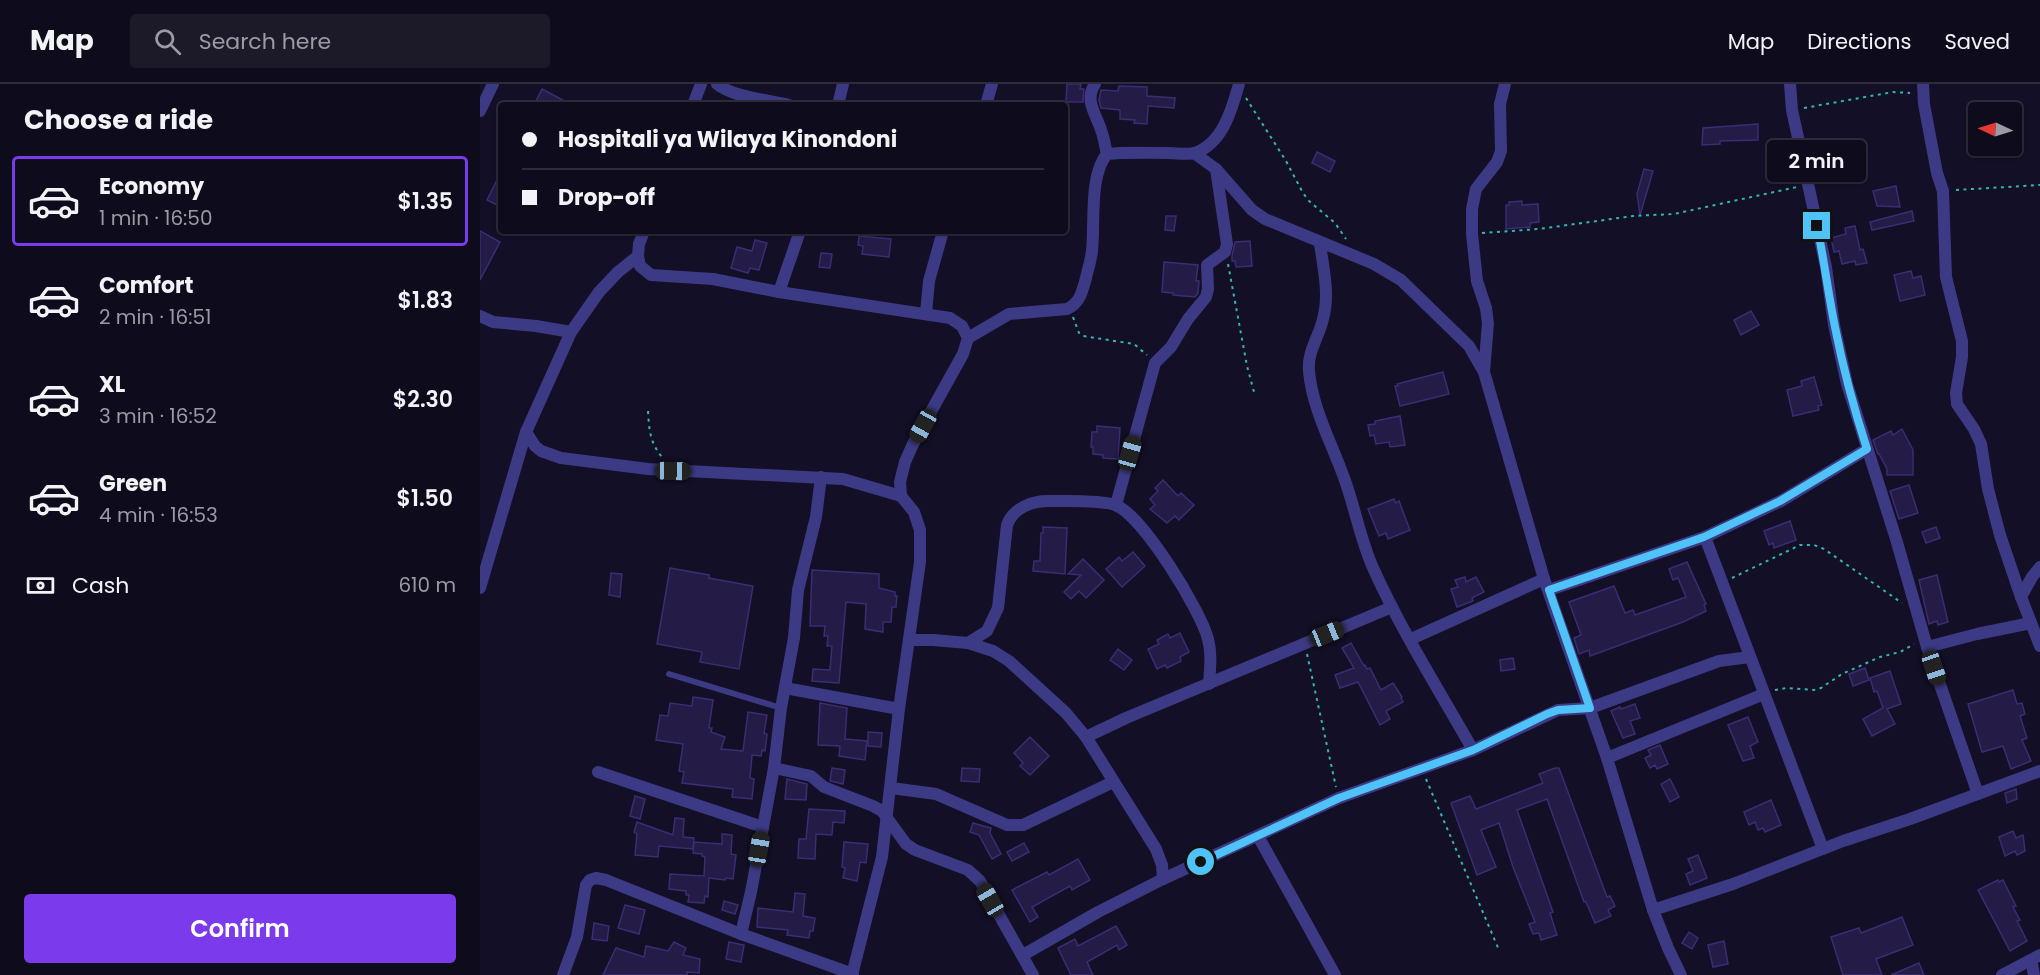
<!DOCTYPE html>
<html lang="en">
<head>
<meta charset="utf-8">
<style>
  :root { --surface:#0e0b1c; --page:#1c1929; --text:#f1f3f6; --muted:#9b9ba3; --line:#2e2b3b; --accent:#7c3aed }
  body { margin:0; font-family:Poppins,sans-serif; background:var(--page); color:var(--text); height:100vh; display:flex; flex-direction:column; font-size:22px; white-space:nowrap }
  * { box-sizing:border-box; margin:0 }
  p { font-size:20px; color:var(--muted) }
  .icon { flex:none; width:33px; height:33px; fill:none; stroke:currentColor; stroke-width:2; stroke-linecap:round; stroke-linejoin:round }
  .map { position:relative; flex:1; overflow:hidden }
  .panel { display:flex; flex-direction:column; background:var(--surface); width:480px }
  .panel>* { flex:none }
  .guide { position:absolute; left:18px; top:18px; width:570px; height:132px; border-radius:6px; box-shadow:0 2px 4px #0004,0 0 0 2px var(--line); display:grid; align-content:center; height:132px; padding:0 24px; background:var(--surface) }
  .needle { width:39px; rotate:274deg }
  .tools { position:absolute; left:1488px; top:18px; display:grid; gap:12px }
  .tools a { display:grid; place-items:center; width:54px; height:54px; border-radius:6px; background:var(--surface); box-shadow:0 2px 4px #0004,0 0 0 2px var(--line); font-size:30px }
  .end { position:absolute; width:27px; height:27px; margin:-14px; border:8px solid #4fc3f7; background:#111; box-shadow:0 0 0 3px #111 }
  .from { border-radius:50% }
  .bubble { position:absolute; height:42px; border-radius:6px; background:var(--surface); box-shadow:0 2px 4px #0004,0 0 0 2px var(--line); font-size:20px; font-weight:600; line-height:42px; text-align:center }
  .car { position:absolute; width:18px; height:36px; margin:-18px -9px; border-radius:8px; box-shadow:0 0 4px 2px #0007; background:linear-gradient(#222 24%,#8ab4d8 0 40%,#222 0 76%,#8ab4d8 0 86%,#222 0) }
  .guide b { display:flex; align-items:center; gap:21px; height:57px; font-size:22px }
  .guide b+b { border-top:2px solid var(--line) }
  .guide i { width:15px; height:15px; background:var(--text) }
  ul { padding:0; list-style:none }
  li { display:flex; align-items:center; gap:18px; height:90px; margin:0 12px 9px; padding:0 12px; border:3px solid transparent; border-radius:6px }
  li div { flex:1 }
  li b { display:block; font-size:22px }
  li em { font-style:normal; font-weight:600 }
  li.on { border-color:var(--accent) }
  li>.icon { width:54px; height:54px; stroke-width:1.5 }
  h2 { padding:0 24px; font-size:27px; line-height:72px }
  .pay { display:flex; align-items:center; gap:15px; height:66px; padding:0 24px; font-size:22px }
  .pay p { margin-inline-start:auto }
  .primary-button { display:flex; gap:12px; margin-top:auto; padding:12px 24px }
  .primary-button a { flex:1; height:69px; border-radius:6px; background:var(--accent); color:#fff; font-size:24px; font-weight:600; line-height:69px; text-align:center }
  header { display:flex; align-items:center; gap:36px; box-sizing:border-box; height:84px; padding:0 30px; background:var(--surface); border-bottom:2px solid var(--line) }
  header strong { font-size:28px }
  nav { display:flex; gap:33px; margin-inline-start:auto; font-size:21px }
  .search { width:420px; height:54px; background:var(--page); display:flex; align-items:center; gap:15px; box-sizing:border-box; padding:0 21px; border-radius:6px; color:var(--muted); font-size:22px }
  main { display:flex; flex:1; min-height:0 }
  .map>svg:first-child { display:block }
  .building { fill:#241b47; stroke:#3b2d73; stroke-width:1.5 }
  .lines { fill:none; stroke-linecap:round; stroke-linejoin:round }
  .path { stroke:#2fb8b0; stroke-width:2; stroke-dasharray:3 4.5; stroke-linecap:butt }
  .lane { stroke:#3d3a85; stroke-width:6 }
  .street { stroke:#3d3a85; stroke-width:12 }
  .route { stroke:#4fc3f7; stroke-width:8 }
</style>
</head>
<body>
<header>
<strong>Map</strong>
<div class="search"><svg class="icon" aria-label="search" viewBox="0 0 24 24"><circle cx="10" cy="10" r="6"/><path d="M15 15l6 6"/></svg>Search here</div>
<nav><a>Map</a><a>Directions</a><a>Saved</a></nav>
</header>
<main>
<section class="panel">
<h2>Choose a ride</h2>
<ul>
<li class="on"><svg class="icon" aria-label="car" viewBox="0 0 24 24"><path d="M5 17H2v-5l4-1 3-4h7l3 4 3 1v5h-3M9 17h6M6 11h13"/><circle cx="7" cy="17" r="2"/><circle cx="17" cy="17" r="2"/></svg><div><b>Economy</b><p>1 min · 16:50</p></div><em>$1.35</em></li>
<li><svg class="icon" aria-label="car" viewBox="0 0 24 24"><path d="M5 17H2v-5l4-1 3-4h7l3 4 3 1v5h-3M9 17h6M6 11h13"/><circle cx="7" cy="17" r="2"/><circle cx="17" cy="17" r="2"/></svg><div><b>Comfort</b><p>2 min · 16:51</p></div><em>$1.83</em></li>
<li><svg class="icon" aria-label="car" viewBox="0 0 24 24"><path d="M5 17H2v-5l4-1 3-4h7l3 4 3 1v5h-3M9 17h6M6 11h13"/><circle cx="7" cy="17" r="2"/><circle cx="17" cy="17" r="2"/></svg><div><b>XL</b><p>3 min · 16:52</p></div><em>$2.30</em></li>
<li><svg class="icon" aria-label="car" viewBox="0 0 24 24"><path d="M5 17H2v-5l4-1 3-4h7l3 4 3 1v5h-3M9 17h6M6 11h13"/><circle cx="7" cy="17" r="2"/><circle cx="17" cy="17" r="2"/></svg><div><b>Green</b><p>4 min · 16:53</p></div><em>$1.50</em></li>
</ul>
<div class="pay"><svg class="icon" aria-label="cash" viewBox="0 0 24 24"><path d="M3 7h18v10H3z"/><circle cx="12" cy="12" r="2"/></svg>Cash<p>610 m</p></div>
<div class="primary-button"><a>Confirm</a></div>
</section>
<div class="map">
<svg width="1560" height="891" viewBox="0 0 1560 891">
  <rect width="100%" height="100%" fill="#130f26"/>
  <g class="building">
    <path d="M587 0H601L600 5H604L603 18H586Z"/>
    <path d="M639 2 667 3V12L695 14 694 24 668 22 667 40 654 39 655 36 640 35V26L621 24 619 16 621 6 638 7Z"/>
    <path d="M62 5 92 21H54Z"/>
    <path d="M1278 40V56L1240 57V60L1222 61 1223 44Z"/>
    <path d="M837 68 855 77 850 88 832 79Z"/>
    <path d="M1164 85 1173 87 1160 131 1157 110Z"/>
    <path d="M21 88V123L7 116Z"/>
    <path d="M1416 102 1420 123 1397 122 1393 107Z"/>
    <path d="M1042 117V121L1058 120 1059 138 1050 139V143L1026 145V121H1029V118Z"/>
    <path d="M1432 127 1434 137 1392 146 1390 138Z"/>
    <path d="M686 132H696L694 147 685 146Z"/>
    <path d="M1375 142 1380 166 1383 165 1387 179 1376 181 1375 177 1362 180 1359 167 1354 168 1351 154 1366 150 1365 144Z"/>
    <path d="M0 147 20 158 0 196Z"/>
    <path d="M379 152 411 155 409 173 382 170 383 162 378 161Z"/>
    <path d="M275 156 287 159 279 186 270 184 268 189 251 184 257 163 272 167Z"/>
    <path d="M770 157 772 182 756 183 755 177H752V172L755 158Z"/>
    <path d="M341 169 352 170 350 184 339 183Z"/>
    <path d="M684 178 718 181 716 197H719L718 209 715 213 693 211V209L682 208Z"/>
    <path d="M1431 187 1433 194 1441 192 1445 211 1420 217 1414 191Z"/>
    <path d="M1271 227 1279 241 1261 251 1254 236Z"/>
    <path d="M963 288 969 310 920 322 915 302H918L917 300Z"/>
    <path d="M1334 293 1342 321 1338 322 1339 326 1313 332 1307 306 1322 302 1321 297Z"/>
    <path d="M920 332 925 361 910 363 909 358 896 360 894 351 890 352 888 341 895 340V337Z"/>
    <path d="M617 342 640 344 638 375 623 374V371L613 370V363H611L612 348H617Z"/>
    <path d="M1422 345 1433 366V391H1407V385L1399 370H1398L1393 356 1411 347 1413 351Z"/>
    <path d="M683 396 698 412 701 409 714 421 699 436 695 432 687 439 670 425 675 421 670 415 678 407 675 404Z"/>
    <path d="M1429 401 1438 429 1419 435 1410 407Z"/>
    <path d="M914 415 916 419 919 417 930 446 908 455 906 449 899 452 888 425Z"/>
    <path d="M1310 437 1316 456 1294 464 1293 459 1289 461 1284 447Z"/>
    <path d="M563 443 587 444 585 490 553 487 554 477H560L561 449H563Z"/>
    <path d="M1456 443 1460 454 1446 459 1442 448Z"/>
    <path d="M653 468 665 482 642 503 626 485 639 473 642 477Z"/>
    <path d="M603 475 624 496 606 514 599 507 591 515 584 508 601 491 588 490Z"/>
    <path d="M1207 478 1226 520 1224 521 1226 527 1203 538 1110 572 1109 566 1099 570 1094 554 1101 551 1089 518 1134 502 1145 529 1153 526 1155 531 1206 513 1198 494 1193 496 1189 485Z"/>
    <path d="M190 484 229 491V494L273 502 259 585 220 578 222 568 177 560Z"/>
    <path d="M332 486 399 490V504L415 508V512H417L416 523H412L411 538H403V548L385 545 386 520 366 518 359 599 332 597 333 585 350 586 352 562H347L348 552H344L345 542H330Z"/>
    <path d="M131 489 142 490 140 513 129 511Z"/>
    <path d="M1457 491 1468 538 1458 541 1457 537 1449 540 1439 496Z"/>
    <path d="M985 493 986 498 996 493 1004 508 992 514 993 517 977 523 971 505 978 503 975 496Z"/>
    <path d="M700 549 709 568 700 573 701 577 687 584 685 581 677 585 668 565 679 560 677 556 688 550 690 554Z"/>
    <path d="M871 559 884 582 885 581 887 585 890 584 901 606 913 599 922 613 921 614 923 618 906 627 910 635 900 641 878 598 860 604 855 591 874 584 862 564Z"/>
    <path d="M638 565 652 576 644 586 630 576Z"/>
    <path d="M1033 574 1035 585 1021 587 1020 576Z"/>
    <path d="M1385 584 1389 596 1373 602 1369 590Z"/>
    <path d="M1410 587 1421 620 1407 625 1415 640 1392 652 1383 635 1403 624 1397 607 1394 608 1390 594Z"/>
    <path d="M1533 606 1537 620 1542 619 1545 630 1540 632 1547 654 1542 656 1551 677 1531 685 1523 662 1502 668 1488 620Z"/>
    <path d="M213 613 233 616 229 644H232L231 648 245 653 241 665 263 667 268 628 287 631 284 649 287 650 285 667 282 666 281 672 272 671 270 694 274 695 272 715 252 713 253 705 202 699 204 688 199 687 203 660 176 656 180 631 188 632 190 619 212 622Z"/>
    <path d="M340 619 367 624 365 655 387 657 385 676 359 672 360 662 338 661Z"/>
    <path d="M1155 620 1160 634 1150 637 1155 650 1143 654 1131 627 1140 623 1141 625Z"/>
    <path d="M1268 633 1278 658 1270 662 1274 674 1263 677 1248 641Z"/>
    <path d="M388 648 402 649 401 663 388 662Z"/>
    <path d="M550 653 569 672 550 691 540 682 543 679 534 669Z"/>
    <path d="M1180 661 1188 680 1177 685 1175 681 1170 684 1165 674 1171 671 1168 666Z"/>
    <path d="M352 684 365 686 363 700 350 697Z"/>
    <path d="M482 684 500 685 499 698 481 697Z"/>
    <path d="M1075 684H1079L1127 813 1130 812 1135 822 1128 826 1131 832 1115 839 1106 818H1104L1067 715 1037 726 1073 828 1070 829 1077 851 1061 856 1059 849 1053 850 1049 840 1055 838 1033 783 1019 739 1001 746 1016 783 997 791 971 719 990 712 996 725 1063 699 1059 690Z"/>
    <path d="M307 695 327 700 326 716 305 715Z"/>
    <path d="M1190 695 1199 713 1190 718 1181 700Z"/>
    <path d="M1536 705 1537 715 1527 719 1525 709Z"/>
    <path d="M155 712 165 715 160 735 150 732Z"/>
    <path d="M1291 716 1301 741 1285 748 1283 744 1278 746 1275 738 1269 741 1264 728Z"/>
    <path d="M329 725 365 727 364 739 353 738 352 751 336 750 335 775 318 774 319 755H326Z"/>
    <path d="M195 734 204 735 203 753 214 754 213 765 179 762 178 773 155 771 157 750 154 748 157 738 193 751Z"/>
    <path d="M493 739 511 744 510 749 521 770 512 775 499 751 490 748Z"/>
    <path d="M1533 747 1536 754 1543 751 1545 767 1537 771 1535 767 1525 772 1519 753Z"/>
    <path d="M242 750 252 751 251 770 256 771 253 795 246 794 245 796 229 794 228 813 225 812 224 819 208 818 209 811H206V807L189 805 190 790 224 792 225 773 222 772V770L213 769 214 758 242 760Z"/>
    <path d="M364 758 388 760 386 779 380 778 377 797 363 794 365 784 362 783Z"/>
    <path d="M544 759 549 768 532 777 527 768Z"/>
    <path d="M1218 771 1227 794 1210 801 1206 790 1213 787 1208 775Z"/>
    <path d="M598 775 610 796 592 806 590 802 552 823 558 833 550 838 532 806 567 788 569 791Z"/>
    <path d="M1518 796 1519 798 1523 796 1536 822 1533 823 1540 836 1537 837 1547 857 1530 867 1498 806Z"/>
    <path d="M315 809 325 810 323 832 335 834 333 847H330L329 854 307 851 308 846 277 843 278 824 313 828Z"/>
    <path d="M244 817 258 821 255 830 242 826Z"/>
    <path d="M145 821 165 826 159 850 138 844Z"/>
    <path d="M1422 833 1433 861 1396 875 1402 891H1363L1351 853 1379 844 1381 849Z"/>
    <path d="M114 839 129 842 127 857 112 855Z"/>
    <path d="M636 842 647 861 639 866 637 861 607 878 613 891H591L578 864 595 855 598 862Z"/>
    <path d="M1209 848 1218 854 1212 865 1202 859Z"/>
    <path d="M1244 857 1248 880 1233 883 1228 861Z"/>
    <path d="M194 858 206 864 203 871 220 875 219 889 207 888V891H123L136 864 164 873 166 862 188 867Z"/>
    <path d="M249 858 264 861 261 878 246 875Z"/>
    <path d="M1439 879 1444 891H1411Z"/>
  </g>
  <g class="lines">
    <g class="path">
      <path d="M766 14 806 77 823 109 829 117 855 139 866 155"/>
      <path d="M1324 24 1413 8 1430 9"/>
      <path d="M1476 106 1560 101"/>
      <path d="M1002 149 1059 145 1153 132 1194 130 1317 103"/>
      <path d="M748 180 767 282 774 308"/>
      <path d="M593 233 599 249 603 252 654 260 667 271"/>
      <path d="M168 327C169 345 170 359 182 373"/>
      <path d="M1252 494 1320 461H1334L1344 465 1422 519"/>
      <path d="M827 570 856 703"/>
      <path d="M1295 606 1306 604 1334 606 1341 604 1362 590 1400 573 1420 568 1434 560"/>
      <path d="M946 695 1019 866"/>
    </g>
    <path class="lane" d="M189 590 301 624"/>
    <g class="street">
      <path d="M237 0C252 13 289 16 309 21"/>
      <path d="M615 0C604 16 616 30 621 46 624 53 625 62 627 70"/>
      <path d="M1310 0 1312 26 1346 183 1354 241 1367 300 1416 455 1447 563 1498 710"/>
      <path d="M1443 0 1444 20 1457 89 1463 107 1466 193 1482 257V273L1476 309 1477 320 1494 345 1501 360 1508 405 1520 451 1541 513 1560 562"/>
      <path d="M213 21 221 0"/>
      <path d="M358 21 363 0"/>
      <path d="M506 21 512 0"/>
      <path d="M0 27 13 0"/>
      <path d="M714 69 736 85 772 126 785 135 894 180 921 196 989 262 1004 288 1064 495 1127 674 1173 826 1188 864 1201 891"/>
      <path d="M164 147 159 160 158 172 160 182 171 191 233 195 299 208 470 234 482 242 488 254 483 270 433 360 425 378 420 398 421 412 434 428 440 446V478L419 625 402 773 372 891"/>
      <path d="M840 159C843 184 850 210 843 235 839 253 827 268 829 287 832 323 851 358 863 391 875 422 880 456 894 486 922 548 959 606 993 666"/>
      <path d="M299 208 320 147"/>
      <path d="M446 229 449 197 463 147"/>
      <path d="M0 232 13 238 56 242 91 248"/>
      <path d="M488 254 529 230 587 225C600 219 602 208 606 194 608 185 611 176 612 167 615 139 609 91 627 70 647 68 667 69 687 69 696 69 708 71 715 69 743 59 752 25 759 0"/>
      <path d="M1004 288 1008 239 1006 224 997 197 992 150V125L996 105 1017 78 1021 67 1020 20 1025 0"/>
      <path d="M46 348 55 362 61 367 81 374 168 385 363 395 421 412"/>
      <path d="M636 421 675 279 691 263 708 235 726 213 728 205 727 181 745 168 747 160 736 85"/>
      <path d="M1225 453 1343 765"/>
      <path d="M0 504 46 348 91 248 119 208 138 188 158 172"/>
      <path d="M1069 506 1225 453 1301 417 1387 365"/>
      <path d="M1541 513 1552 493 1560 483"/>
      <path d="M931 555 1064 495"/>
      <path d="M430 556H453L488 559 507 547 518 524 527 441C533 424 553 416 571 417 587 417 622 416 635 421 662 430 721 527 728 555 732 570 730 585 729 600"/>
      <path d="M488 559 513 567 529 577 586 629 606 653 676 765 682 781 683 795"/>
      <path d="M1447 563 1497 550 1551 539"/>
      <path d="M305 604 419 625"/>
      <path d="M606 653 646 634 912 523"/>
      <path d="M1127 674 1284 610"/>
      <path d="M294 684 331 692 344 703 393 722 402 727 426 760 435 766 488 786 500 797 553 891"/>
      <path d="M118 688 283 743"/>
      <path d="M411 704 456 710 527 741H543L633 698"/>
      <path d="M778 752 855 891"/>
      <path d="M1173 826 1253 800 1363 757 1430 735 1560 687"/>
      <path d="M261 850 271 808 294 684 301 624 314 554 318 506 336 433 341 393"/>
      <path d="M543 871 618 828 683 795 859 714 993 666 1078 626 1110 624 1239 577 1270 573"/>
      <path d="M1551 876 1554 891"/>
      <path d="M83 891 97 853 106 801 110 796 116 794 126 796 261 850 373 890"/>
      <path d="M1522 891 1560 871"/>
    </g>
  </g>
  <g class="lines">
    <path class="route" d="M721 778 859 714 993 666 1067 630 1078 626 1110 624 1069 506 1224 453 1300 417 1387 365C1374 325 1363 284 1355 243 1348 209 1344 175 1337 142"/>
  </g>
</svg>
<div class="tools">
<a><svg class="needle" viewBox="-14 -14 28 28"><path d="M0-13l5 13h-10z" fill="#e53935"/><path d="M0 13l5-13h-10z" fill="#9b9ba3"/></svg></a>
</div>
<i class="end from" style="left:721px;top:778px"></i>
<i class="end" style="left:1337px;top:142px"></i>
<div class="bubble" style="left:1287px;top:56px;width:99px">2 min</div>
<i class="car" style="left:443px;top:342px;rotate:209deg"></i>
<i class="car" style="left:650px;top:369px;rotate:16deg"></i>
<i class="car" style="left:193px;top:387px;rotate:91deg"></i>
<i class="car" style="left:847px;top:550px;rotate:68deg"></i>
<i class="car" style="left:1454px;top:584px;rotate:161deg"></i>
<i class="car" style="left:279px;top:765px;rotate:10deg"></i>
<i class="car" style="left:510px;top:816px;rotate:330deg"></i>
<div class="guide">
<b><i class="from"></i>Hospitali ya Wilaya Kinondoni</b>
<b><i></i>Drop-off</b>
</div>
</div>
</main>
</body>
</html>
